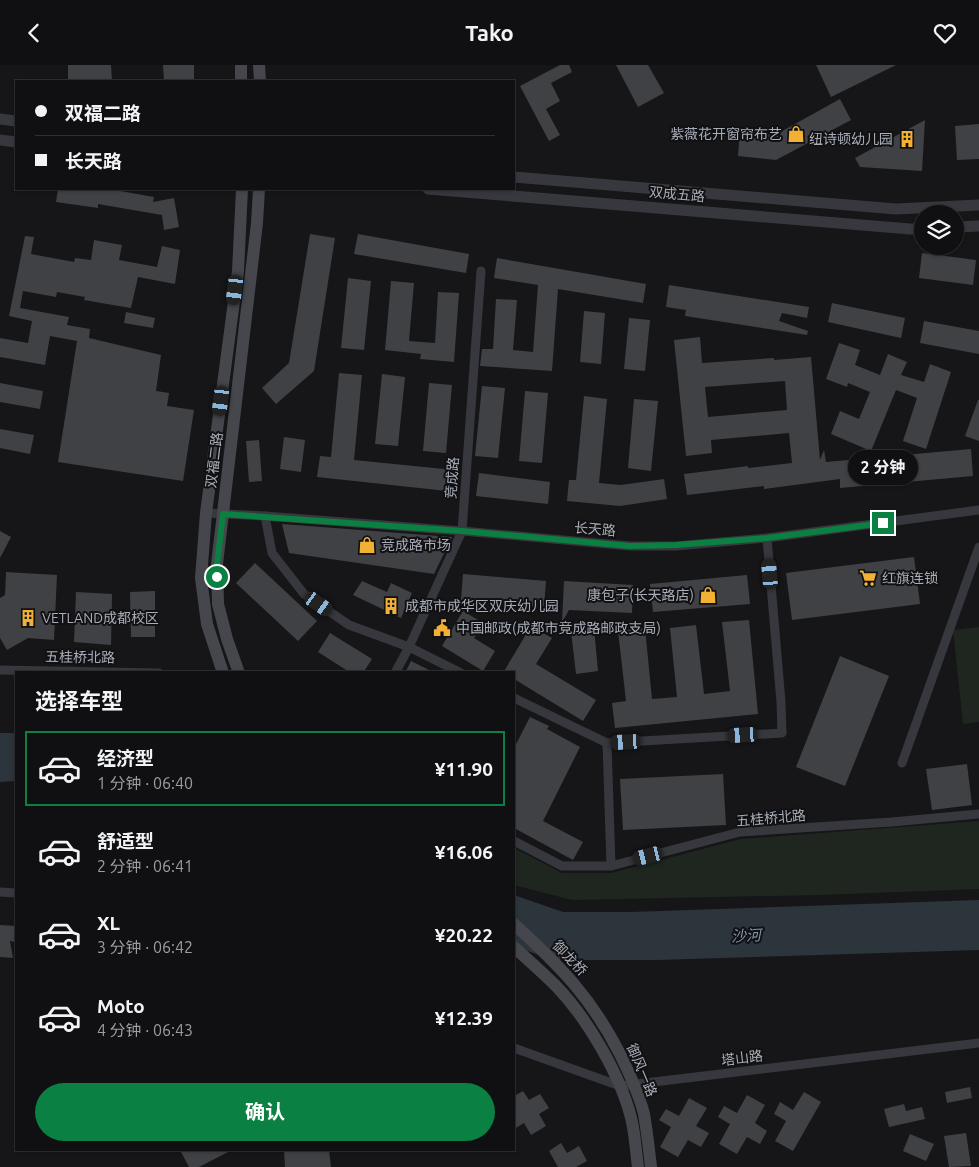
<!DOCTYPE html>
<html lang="zh">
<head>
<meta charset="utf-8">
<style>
  :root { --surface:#101012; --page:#19191b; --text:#f1f3f6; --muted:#9c9d9f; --line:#303032; --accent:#0b8043 }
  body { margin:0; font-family:Ubuntu,"Noto Sans SC",sans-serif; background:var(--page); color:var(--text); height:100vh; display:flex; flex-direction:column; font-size:19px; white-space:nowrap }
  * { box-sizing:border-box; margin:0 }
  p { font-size:16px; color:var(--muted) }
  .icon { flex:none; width:28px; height:28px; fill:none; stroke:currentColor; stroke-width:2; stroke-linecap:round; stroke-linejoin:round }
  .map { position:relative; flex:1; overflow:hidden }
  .drawer { position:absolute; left:15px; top:606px; width:500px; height:480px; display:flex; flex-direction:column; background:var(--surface); border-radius:0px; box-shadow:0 1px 4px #0004,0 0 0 1px var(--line) }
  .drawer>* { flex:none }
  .banner { position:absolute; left:15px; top:15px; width:500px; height:110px; border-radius:0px; box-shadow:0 1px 4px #0004,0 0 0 1px var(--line); display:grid; align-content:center; height:110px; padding:0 20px; background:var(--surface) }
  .buttons { position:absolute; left:914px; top:140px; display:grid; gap:10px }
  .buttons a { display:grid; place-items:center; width:50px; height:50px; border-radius:50%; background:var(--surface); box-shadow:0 1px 4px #0004,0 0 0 1px var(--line); font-size:25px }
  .end { position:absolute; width:22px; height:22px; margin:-11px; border:6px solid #0b8043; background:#fff; box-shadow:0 0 0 2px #fff }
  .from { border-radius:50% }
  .bubble { position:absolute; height:35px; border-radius:18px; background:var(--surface); box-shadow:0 1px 4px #0004,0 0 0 1px var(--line); font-size:16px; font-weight:700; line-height:35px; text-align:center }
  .car { position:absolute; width:15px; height:30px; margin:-15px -8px; border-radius:6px; box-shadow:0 0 4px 1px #0007; background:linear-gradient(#222 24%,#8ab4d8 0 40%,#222 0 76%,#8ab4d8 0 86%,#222 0) }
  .banner b { display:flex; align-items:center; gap:18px; height:48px; font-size:19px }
  .banner b+b { border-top:1px solid var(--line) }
  .banner i { width:12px; height:12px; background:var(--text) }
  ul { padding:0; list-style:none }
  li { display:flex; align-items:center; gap:15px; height:75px; margin:0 10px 8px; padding:0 10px; border:2px solid transparent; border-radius:0px }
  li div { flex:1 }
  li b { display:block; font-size:19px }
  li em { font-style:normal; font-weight:700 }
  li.current { border-color:var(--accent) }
  li>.icon { width:45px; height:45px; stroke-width:1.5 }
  h2 { padding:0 20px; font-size:22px; line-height:60px }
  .primary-button { display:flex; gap:10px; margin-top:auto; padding:10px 20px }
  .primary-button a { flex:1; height:58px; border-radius:30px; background:var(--accent); color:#fff; font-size:20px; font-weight:700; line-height:58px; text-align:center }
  header { display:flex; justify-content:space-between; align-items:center; height:65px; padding:0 20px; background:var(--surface); font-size:22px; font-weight:700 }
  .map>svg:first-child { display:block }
  .green { fill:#1e261f }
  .water { fill:#2c353c }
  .building { fill:#404145; fill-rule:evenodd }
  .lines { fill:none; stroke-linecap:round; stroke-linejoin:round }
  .minor { stroke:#37383d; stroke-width:9 }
  .tertiary { stroke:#37383d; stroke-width:11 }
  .secondary { stroke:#45474d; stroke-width:12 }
  .route { stroke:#0b8043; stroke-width:6 }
  .labels { text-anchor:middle; stroke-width:4; stroke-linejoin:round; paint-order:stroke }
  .poi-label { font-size:14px; fill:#a8adb8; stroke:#111113; text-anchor:start }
  .street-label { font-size:14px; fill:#a8adb8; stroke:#111113 }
  .water-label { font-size:15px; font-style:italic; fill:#7f9bb3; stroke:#111113 }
</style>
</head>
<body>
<header><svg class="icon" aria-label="back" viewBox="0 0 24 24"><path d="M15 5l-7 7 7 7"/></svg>Tako<svg class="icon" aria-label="heart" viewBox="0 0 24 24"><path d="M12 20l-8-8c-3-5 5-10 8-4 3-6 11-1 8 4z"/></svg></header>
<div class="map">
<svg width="979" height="1102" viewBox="0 0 979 1102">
  <rect width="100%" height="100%" fill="#161618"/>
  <g class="green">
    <path d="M979 562V657L963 659 953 565Z"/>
    <path d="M979 756V824L819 830 572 835 514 820V783L562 808H611L741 774Z"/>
  </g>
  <g class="water">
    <path d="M0 668H16V716L0 717Z"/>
    <path d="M514 830 563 847H631L979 835V885L657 895H553L514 881Z"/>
  </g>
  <g class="building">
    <path d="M68 0H111L112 16H68Z"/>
    <path d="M163 0H194V16H164Z"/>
    <path d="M560 0H569L572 7 551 18 560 36 546 44 560 70 549 76 520 21Z"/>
    <path d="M616 0H648L664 28 638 42Z"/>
    <path d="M816 0H896L831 32Z"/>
    <path d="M840 34 851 55 776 95 738 91 740 63 775 70Z"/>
    <path d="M925 55 922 106 860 102 855 93Z"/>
    <path d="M979 59V94L957 95 955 61Z"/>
    <path d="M58 124H109L154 132 153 137 174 133 179 162 164 165 162 150 98 139V143L56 137Z"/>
    <path d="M310 169 335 173 314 306 276 339 262 323 289 298Z"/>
    <path d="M358 169 469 189 466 208 354 189Z"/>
    <path d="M25 171 34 172 31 189 74 197 75 193 91 195 94 175 122 180 119 195 157 202 162 181 180 185 175 219 138 212 131 243 101 238 84 235 85 232 57 227 56 232 23 226 20 243 69 252 67 260 90 264 89 273 161 290 156 326 169 328 167 341 194 345 183 416 58 397 77 276 50 271 45 300 0 292V273L28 278 32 256 9 251Z"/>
    <path d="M922 188 976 195 973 220 919 213Z"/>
    <path d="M497 193 646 219 643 238 558 224 552 306 480 301 482 284H493L496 234 517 235 513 285 533 287 538 220 494 213Z"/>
    <path d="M348 213 371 216 364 285 341 283Z"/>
    <path d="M391 216 414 218 409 276 435 278 438 227 459 228 454 297 420 294 421 289 385 285Z"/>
    <path d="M669 220 809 242 807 253 782 248 779 256 808 266 807 270 685 251 686 245 666 242Z"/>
    <path d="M832 238 905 253 901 273 828 257Z"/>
    <path d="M584 246 605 248 601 299 580 297Z"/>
    <path d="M126 247 155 253 153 263 124 258Z"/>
    <path d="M629 253 650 255 645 306 624 304Z"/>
    <path d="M924 256 979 266V289L920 278Z"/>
    <path d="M700 272 702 298 774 293V295L811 292 820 395 824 385 826 397 971 384 973 411 840 423V414L764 424V421L687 430 684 409 748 401V403L792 398 789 368 711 375 712 388 686 391 674 275ZM785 316 787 345 708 352 705 322Z"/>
    <path d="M839 278 860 285 855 300 880 310 888 289 907 297 901 310 924 317 930 299 951 307 926 384 903 376 917 333 896 325 871 386 831 369 840 346 859 354 870 327 848 318 847 322 826 314Z"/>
    <path d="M339 308 362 310 354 395 444 404 449 405 447 426 317 412 320 391 331 392Z"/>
    <path d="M382 309 405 312 398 381 375 379Z"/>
    <path d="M0 318 43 326 40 344 0 337Z"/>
    <path d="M429 318 452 320 446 388 423 386Z"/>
    <path d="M482 321 505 323 498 393 475 391Z"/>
    <path d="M525 326 548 328 542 398 519 396Z"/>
    <path d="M584 331 607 334 599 418 621 420 664 414 667 434 620 441 567 436 569 415H576Z"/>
    <path d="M634 334 658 336 651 406 628 403Z"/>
    <path d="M978 335H979V376L965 371Z"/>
    <path d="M0 364 34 370 30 389 0 383Z"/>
    <path d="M284 372 305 375 301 407 280 404Z"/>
    <path d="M259 375 262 416 249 417 246 376Z"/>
    <path d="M479 408 550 417 548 439 476 431Z"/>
    <path d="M282 459 452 472 434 509 289 488Z"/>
    <path d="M0 466 11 472 0 493Z"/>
    <path d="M914 492 920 539 792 555 786 508Z"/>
    <path d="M255 498 317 556 298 576 236 518Z"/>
    <path d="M6 507 57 510 54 575 28 573 7 585 0 573V533L5 530Z"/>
    <path d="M463 509 546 516 544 542 461 535Z"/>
    <path d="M747 510 750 539 653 547 650 519Z"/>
    <path d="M362 516 387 527 391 518 412 528 401 553 353 530Z"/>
    <path d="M564 516 633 520 632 548 569 545 562 557Z"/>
    <path d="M155 526V572H131L130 527Z"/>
    <path d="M76 527 112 529 111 580 74 577Z"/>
    <path d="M463 546 483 558 474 573 495 586 483 606 442 581Z"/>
    <path d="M749 555 758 649 615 663 612 638 626 636 618 566 645 563 652 634 677 632 670 563 696 560 704 629 730 626 722 557Z"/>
    <path d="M531 561 552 573 536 599 596 635 583 656 514 614V608H503Z"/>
    <path d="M594 563 598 606 576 609 571 566Z"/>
    <path d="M330 568 372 594 363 608H351L318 587Z"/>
    <path d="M840 591 889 611 845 721 796 702Z"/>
    <path d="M411 596 435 608H405Z"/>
    <path d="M530 652 549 661 547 664 580 682 543 756 583 777 573 795 514 763V683Z"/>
    <path d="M967 699 972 740 932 745 926 704Z"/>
    <path d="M723 709 726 760 623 765 620 714Z"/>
    <path d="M0 860 16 861V877L10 876 13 893 0 892Z"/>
    <path d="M970 1022 972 1033 947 1038 945 1027Z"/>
    <path d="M523 1026 529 1035 540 1029 549 1043 539 1049 546 1061 531 1070 524 1058 514 1064V1031Z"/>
    <path d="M804 1027 821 1037 793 1086 775 1076 786 1056 774 1049 780 1037 793 1045Z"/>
    <path d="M747 1030 765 1040 755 1058 767 1066 760 1079 747 1072 737 1089 719 1079 730 1059 718 1052 724 1041 737 1048Z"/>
    <path d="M689 1033 707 1043 696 1061 709 1068 701 1082 688 1075 678 1092 660 1082 671 1062 659 1055 666 1044 679 1051Z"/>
    <path d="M904 1039 906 1046 922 1042 925 1054 889 1062 884 1044Z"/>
    <path d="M966 1068 971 1101 949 1102 944 1071Z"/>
    <path d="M910 1069 934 1079 926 1096 903 1086Z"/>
    <path d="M561 1078 567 1088 579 1081 587 1096 576 1102H558L549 1086Z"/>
    <path d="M180 1085H232L199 1102H189Z"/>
    <path d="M284 1085H329L331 1102H285Z"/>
  </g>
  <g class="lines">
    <g class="minor">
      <path d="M206 448 265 451 462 466 630 481H676L767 473 979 445"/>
      <path d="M265 451 272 488 304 529 349 560 409 582 461 608"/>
      <path d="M0 605 159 608"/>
      <path d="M395 608 409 582 462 466 481 206"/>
      <path d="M514 633 607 678 782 668 781 637 767 473"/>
      <path d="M607 678 611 801"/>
      <path d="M902 698 979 482"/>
      <path d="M514 776 562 801H611L740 767 892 757 979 749"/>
      <path d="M0 827 16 828"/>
      <path d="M514 983 620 1021 979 978"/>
    </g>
    <g class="tertiary">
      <path d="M0 54 16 56"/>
      <path d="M0 75 16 77"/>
      <path d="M514 112 896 144 979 140"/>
      <path d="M428 124 910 164H922"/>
      <path d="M955 162 979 161"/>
    </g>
    <g class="secondary">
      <path d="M241 0V16"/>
      <path d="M259 0 260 16"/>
      <path d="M223 608 207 559 201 513 206 448 238 206 242 124"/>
      <path d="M239 608 227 574 218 539 217 499 257 158 259 124"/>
      <path d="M514 859C560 901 591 932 620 989 629 1008 639 1028 644 1049 647 1066 649 1084 651 1102"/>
      <path d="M514 882C528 895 542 907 556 921 587 953 622 1012 632 1057 635 1071 636 1087 638 1102"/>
    </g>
  </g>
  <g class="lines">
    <path class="route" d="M217 512V499L223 449 462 466 630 481 676 480 767 473 883 458"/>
  </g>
  <defs>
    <g id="shop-bare" transform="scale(1.35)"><path d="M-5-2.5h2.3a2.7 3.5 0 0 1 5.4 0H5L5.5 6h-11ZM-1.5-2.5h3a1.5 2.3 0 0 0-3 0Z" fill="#f2b134" stroke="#111113" stroke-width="2.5" paint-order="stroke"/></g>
    <g id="building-bare" transform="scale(1.35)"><path d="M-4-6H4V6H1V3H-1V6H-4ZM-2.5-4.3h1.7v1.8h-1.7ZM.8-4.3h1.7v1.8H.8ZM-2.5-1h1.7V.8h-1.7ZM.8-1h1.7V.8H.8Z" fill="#f2b134" stroke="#111113" stroke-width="2.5" paint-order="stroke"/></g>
    <g id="supermarket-bare" transform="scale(1.35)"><path d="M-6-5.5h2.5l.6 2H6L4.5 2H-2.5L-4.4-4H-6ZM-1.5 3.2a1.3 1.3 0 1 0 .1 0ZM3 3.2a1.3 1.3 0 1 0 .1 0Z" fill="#f2b134" stroke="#111113" stroke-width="2.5" paint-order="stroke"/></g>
    <g id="civic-bare" transform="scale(1.35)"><path d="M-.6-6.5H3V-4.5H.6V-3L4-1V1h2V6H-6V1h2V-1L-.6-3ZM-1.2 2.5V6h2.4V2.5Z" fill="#f2b134" stroke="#111113" stroke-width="2.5" paint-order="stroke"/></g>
  </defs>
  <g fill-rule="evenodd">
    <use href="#shop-bare" x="796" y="69"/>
    <use href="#building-bare" x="907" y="74"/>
    <use href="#shop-bare" x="367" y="480"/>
    <use href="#supermarket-bare" x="868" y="513"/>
    <use href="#shop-bare" x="708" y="530"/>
    <use href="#building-bare" x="391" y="541"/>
    <use href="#building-bare" x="28" y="553"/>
    <use href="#civic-bare" x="442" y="563"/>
  </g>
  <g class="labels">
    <g class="poi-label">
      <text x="782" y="74" text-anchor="end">紫薇花开窗帘布艺</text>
      <text x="893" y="79" text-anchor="end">纽诗顿幼儿园</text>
      <text x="381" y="485">竞成路市场</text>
      <text x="882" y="518">红旗连锁</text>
      <text x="694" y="535" text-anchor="end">康包子(长天路店)</text>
      <text x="405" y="546">成都市成华区双庆幼儿园</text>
      <text x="42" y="558">VETLAND成都校区</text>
      <text x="456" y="568">中国邮政(成都市竞成路邮政支局)</text>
    </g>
    <g class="street-label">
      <text transform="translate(677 129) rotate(5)" y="5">双成五路</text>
      <text transform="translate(214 395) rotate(-83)" y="5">双福二路</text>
      <text transform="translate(452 413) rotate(-86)" y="5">竞成路</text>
      <text transform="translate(595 464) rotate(5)" y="5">长天路</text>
      <text transform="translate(80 592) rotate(1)" y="5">五桂桥北路</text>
      <text transform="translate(771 753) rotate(-5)" y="5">五桂桥北路</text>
      <text transform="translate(570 893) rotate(46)" y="5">御龙桥</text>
      <text transform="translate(742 993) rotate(-7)" y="5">塔山路</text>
      <text transform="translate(642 1005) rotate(67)" y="5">御风一路</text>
    </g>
    <g class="water-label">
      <text transform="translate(746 871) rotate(-3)" y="5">沙河</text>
    </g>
  </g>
</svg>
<div class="buttons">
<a><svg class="icon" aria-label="layers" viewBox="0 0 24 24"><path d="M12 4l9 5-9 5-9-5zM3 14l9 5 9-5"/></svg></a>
</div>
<i class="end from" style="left:217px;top:512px"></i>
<i class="end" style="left:883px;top:458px"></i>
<div class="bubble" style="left:848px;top:385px;width:70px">2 分钟</div>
<i class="car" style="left:235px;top:225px;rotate:187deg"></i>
<i class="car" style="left:221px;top:336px;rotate:187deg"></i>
<i class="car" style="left:770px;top:509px;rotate:355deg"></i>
<i class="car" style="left:319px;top:539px;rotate:125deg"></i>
<i class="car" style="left:743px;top:670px;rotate:267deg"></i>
<i class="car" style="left:626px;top:677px;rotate:267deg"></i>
<i class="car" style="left:648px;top:791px;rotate:256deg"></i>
<div class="banner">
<b><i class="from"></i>双福二路</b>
<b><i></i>长天路</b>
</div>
<section class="drawer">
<h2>选择车型</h2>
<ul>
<li class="current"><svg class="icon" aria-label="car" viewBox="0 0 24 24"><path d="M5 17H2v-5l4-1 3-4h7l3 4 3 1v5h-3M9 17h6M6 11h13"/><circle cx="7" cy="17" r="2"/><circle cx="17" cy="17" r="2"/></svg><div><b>经济型</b><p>1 分钟 · 06:40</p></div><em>¥11.90</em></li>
<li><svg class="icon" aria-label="car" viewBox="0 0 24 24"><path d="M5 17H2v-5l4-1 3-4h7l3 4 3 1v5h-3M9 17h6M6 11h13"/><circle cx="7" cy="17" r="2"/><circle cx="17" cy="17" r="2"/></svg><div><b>舒适型</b><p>2 分钟 · 06:41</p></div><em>¥16.06</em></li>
<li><svg class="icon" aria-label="car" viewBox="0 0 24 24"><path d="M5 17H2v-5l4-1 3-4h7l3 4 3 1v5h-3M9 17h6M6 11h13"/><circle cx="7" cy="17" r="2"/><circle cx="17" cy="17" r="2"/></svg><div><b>XL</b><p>3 分钟 · 06:42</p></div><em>¥20.22</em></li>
<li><svg class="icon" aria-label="car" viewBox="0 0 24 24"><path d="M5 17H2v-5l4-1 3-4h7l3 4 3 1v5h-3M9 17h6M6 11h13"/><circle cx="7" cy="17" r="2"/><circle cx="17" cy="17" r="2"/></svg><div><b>Moto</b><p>4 分钟 · 06:43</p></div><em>¥12.39</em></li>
</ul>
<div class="primary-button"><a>确认</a></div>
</section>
</div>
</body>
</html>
